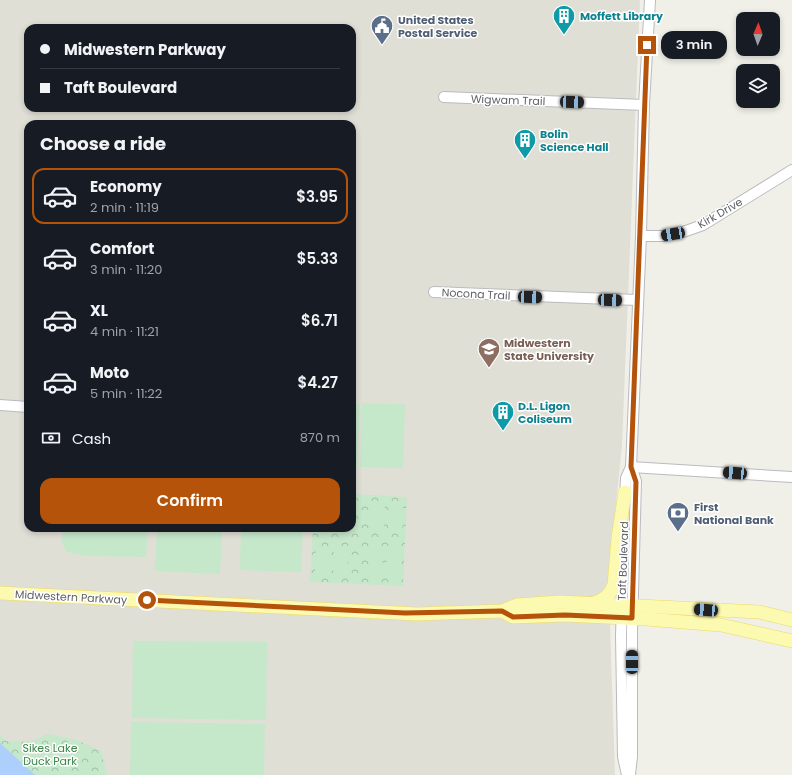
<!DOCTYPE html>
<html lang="en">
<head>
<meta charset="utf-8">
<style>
  :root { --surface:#171b24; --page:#20242c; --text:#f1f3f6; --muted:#9ea1a6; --line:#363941; --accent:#b45309 }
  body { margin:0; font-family:Poppins,sans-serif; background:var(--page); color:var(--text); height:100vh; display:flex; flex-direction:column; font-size:15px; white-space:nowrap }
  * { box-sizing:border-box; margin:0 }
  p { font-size:13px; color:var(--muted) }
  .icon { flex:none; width:22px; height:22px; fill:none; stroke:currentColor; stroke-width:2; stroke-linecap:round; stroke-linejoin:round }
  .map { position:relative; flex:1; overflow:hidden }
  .panel { position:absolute; left:24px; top:120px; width:332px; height:412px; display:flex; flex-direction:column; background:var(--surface); border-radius:12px; box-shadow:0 2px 6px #0003 }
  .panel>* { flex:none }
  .top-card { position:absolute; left:24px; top:24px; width:332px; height:88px; border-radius:12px; box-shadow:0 2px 6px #0003; display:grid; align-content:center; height:88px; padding:0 16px; background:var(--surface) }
  .needle { width:26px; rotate:2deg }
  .controls { position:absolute; left:736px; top:12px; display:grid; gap:8px }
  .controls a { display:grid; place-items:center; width:44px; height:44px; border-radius:8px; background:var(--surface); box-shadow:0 2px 6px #0003; font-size:20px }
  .end { position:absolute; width:18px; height:18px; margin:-9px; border:5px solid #b45309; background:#fff; box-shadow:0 0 0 2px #fff }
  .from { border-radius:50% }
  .bubble { position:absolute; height:28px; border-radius:12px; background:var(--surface); box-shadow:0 2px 6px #0003; font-size:13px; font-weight:600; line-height:28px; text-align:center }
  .car { position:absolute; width:12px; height:24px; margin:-12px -6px; border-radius:5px; box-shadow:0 0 3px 1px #0007; background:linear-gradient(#222 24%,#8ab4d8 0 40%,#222 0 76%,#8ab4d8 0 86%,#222 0) }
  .top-card b { display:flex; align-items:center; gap:14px; height:38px; font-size:15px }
  .top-card b+b { border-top:1px solid var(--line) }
  .top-card i { width:10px; height:10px; background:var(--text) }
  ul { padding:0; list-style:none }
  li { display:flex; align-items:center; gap:12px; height:56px; margin:0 8px 6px; padding:0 8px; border:2px solid transparent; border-radius:12px }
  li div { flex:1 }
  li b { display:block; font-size:15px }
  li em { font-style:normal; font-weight:600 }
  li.on { border-color:var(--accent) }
  li>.icon { width:36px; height:36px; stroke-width:1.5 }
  h2 { padding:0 16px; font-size:18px; line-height:48px }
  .pay { display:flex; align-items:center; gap:10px; height:44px; padding:0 16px; font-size:15px }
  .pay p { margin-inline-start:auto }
  .button { display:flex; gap:8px; margin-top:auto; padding:8px 16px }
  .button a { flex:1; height:46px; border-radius:12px; background:var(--accent); color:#fff; font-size:16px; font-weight:600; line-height:46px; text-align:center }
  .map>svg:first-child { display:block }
  .education { fill:#e0dfd6; fill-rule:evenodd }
  .park { fill:url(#park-crowns) }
  .garden { fill:#c5e7ca }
  .water { fill:#accffc }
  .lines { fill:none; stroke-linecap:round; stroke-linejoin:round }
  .minor-casing { stroke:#babbc0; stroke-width:12 }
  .major-casing { stroke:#edd964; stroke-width:14 }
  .minor { stroke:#fff; stroke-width:10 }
  .major { stroke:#fcfab1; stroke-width:13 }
  .route { stroke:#b45309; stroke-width:5 }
  .labels { text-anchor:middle; stroke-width:3; stroke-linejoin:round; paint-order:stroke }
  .culture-label { font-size:11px; font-weight:bold; fill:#0d838f; stroke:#fff; text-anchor:start }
  .service-label { font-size:11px; font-weight:bold; fill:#4e5e75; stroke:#fff; text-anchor:start }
  .street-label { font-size:11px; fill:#5f6167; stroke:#fff }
  .education-label { font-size:11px; font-weight:bold; fill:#785e54; stroke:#fff; text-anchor:start }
  .park-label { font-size:11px; fill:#388546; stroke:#fff }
</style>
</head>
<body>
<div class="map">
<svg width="792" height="775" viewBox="0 0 792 775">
  <defs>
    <pattern id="park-crowns" width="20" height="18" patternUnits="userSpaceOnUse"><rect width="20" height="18" fill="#c5e7ca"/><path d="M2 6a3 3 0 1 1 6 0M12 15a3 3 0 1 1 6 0" fill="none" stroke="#a3bfa8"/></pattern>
  </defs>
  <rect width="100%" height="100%" fill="#f0f0e8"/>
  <path class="education" d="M0 0H640L622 445 614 524 610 623 615 775H0ZM28 28H352V108H28ZM28 124H352V528H28Z"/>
  <g class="park">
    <path d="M352 494 407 497 403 586 310 582 313 528H352Z"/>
    <path d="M48 734 77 740 101 751 107 775H0V735L6 741 30 742Z"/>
  </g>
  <g class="garden">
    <path d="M362 403 405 404 403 468 360 467Z"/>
    <path d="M352 404H360L357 467H352Z"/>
    <path d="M372 503 385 504 384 532H370Z"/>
    <path d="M389 504 403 505 402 533H388Z"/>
    <path d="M64 528H148L146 557 87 556 66 552 61 539Z"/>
    <path d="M157 528H222L220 574 155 571Z"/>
    <path d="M241 528H303L301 572 240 570Z"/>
    <path d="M316 546H330L329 575H315Z"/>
    <path d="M334 547H348L347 576 333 575Z"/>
    <path d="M370 548H383L382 577H369Z"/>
    <path d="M387 549H401L400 578H386Z"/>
    <path d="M133 641 267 642 266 720 132 718Z"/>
    <path d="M131 722 265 724 264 775H130Z"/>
  </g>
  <path class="water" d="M0 743 35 775H0Z"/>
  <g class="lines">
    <g class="minor-casing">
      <g id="minor">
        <path d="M444 97 644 105"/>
        <path d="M641 236H663L683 232 703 225 792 170"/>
        <path d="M434 292 637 300"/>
        <path d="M0 405 28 407"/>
        <path d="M631 467 792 477"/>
        <path d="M625 500 626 478 631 467 641 236 644 105 650 0"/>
        <path d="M624 537 621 636 623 757 627 775"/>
        <path d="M630 774 632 757V630L636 481 631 467"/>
      </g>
    </g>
    <g class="major-casing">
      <g id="major">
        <path d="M0 593 417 614 502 611 517 605 560 602 759 612 792 620"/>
        <path d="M594 603C604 600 610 595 614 585L618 538 625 492"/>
        <path d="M502 611 513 617 565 615 646 619 721 625 792 641"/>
      </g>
    </g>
    <use href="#minor" class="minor"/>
    <use href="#major" class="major"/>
  </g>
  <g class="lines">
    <path class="route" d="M147 600 405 613 502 611 513 617 565 615 632 618 636 482 631 467 647 45"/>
  </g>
  <defs>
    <g id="building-pin" transform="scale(1.15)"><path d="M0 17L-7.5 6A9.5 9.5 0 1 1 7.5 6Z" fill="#0f9aa8" stroke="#fff"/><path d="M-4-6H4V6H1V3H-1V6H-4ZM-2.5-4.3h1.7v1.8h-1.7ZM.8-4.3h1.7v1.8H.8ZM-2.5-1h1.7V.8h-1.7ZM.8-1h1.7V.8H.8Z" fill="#fff"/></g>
    <g id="civic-pin" transform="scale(1.15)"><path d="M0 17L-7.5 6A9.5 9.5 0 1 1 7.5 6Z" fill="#5c6f8a" stroke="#fff"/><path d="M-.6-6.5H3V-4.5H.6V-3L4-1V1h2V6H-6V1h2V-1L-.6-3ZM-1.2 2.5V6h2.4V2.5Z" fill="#fff"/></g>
    <g id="university-pin" transform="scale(1.15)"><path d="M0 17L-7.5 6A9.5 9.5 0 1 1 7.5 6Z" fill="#8d6e63" stroke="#fff"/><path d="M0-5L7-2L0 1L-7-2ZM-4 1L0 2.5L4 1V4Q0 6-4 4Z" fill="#fff"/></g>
    <g id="bank-pin" transform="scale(1.15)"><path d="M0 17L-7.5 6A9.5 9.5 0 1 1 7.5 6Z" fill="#5c6f8a" stroke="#fff"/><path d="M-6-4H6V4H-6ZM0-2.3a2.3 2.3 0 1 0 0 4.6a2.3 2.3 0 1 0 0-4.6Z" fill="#fff"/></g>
  </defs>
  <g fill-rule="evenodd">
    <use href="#building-pin" x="564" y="16"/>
    <use href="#civic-pin" x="382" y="26"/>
    <use href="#building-pin" x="525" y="140"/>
    <use href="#university-pin" x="489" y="349"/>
    <use href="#building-pin" x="503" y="412"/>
    <use href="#bank-pin" x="678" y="513"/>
  </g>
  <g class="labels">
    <g class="culture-label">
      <text x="580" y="20">Moffett Library</text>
      <text x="540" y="138">Bolin<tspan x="540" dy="13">Science Hall</tspan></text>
      <text x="518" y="410">D.L. Ligon<tspan x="518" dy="13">Coliseum</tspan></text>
    </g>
    <g class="service-label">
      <text x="398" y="24">United States<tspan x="398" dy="13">Postal Service</tspan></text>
      <text x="694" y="511">First<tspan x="694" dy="13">National Bank</tspan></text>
    </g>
    <g class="street-label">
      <text transform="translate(508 100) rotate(2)" y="4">Wigwam Trail</text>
      <text transform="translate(720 213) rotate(-30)" y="4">Kirk Drive</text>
      <text transform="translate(476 294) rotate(3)" y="4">Nocona Trail</text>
      <text transform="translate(623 561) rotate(-88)" y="4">Taft Boulevard</text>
      <text transform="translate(71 597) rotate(3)" y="4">Midwestern Parkway</text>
    </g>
    <g class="education-label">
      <text x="504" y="347">Midwestern<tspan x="504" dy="13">State University</tspan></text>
    </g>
    <g class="park-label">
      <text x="50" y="752">Sikes Lake<tspan x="50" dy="13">Duck Park</tspan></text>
    </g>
  </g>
</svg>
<div class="controls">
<a><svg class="needle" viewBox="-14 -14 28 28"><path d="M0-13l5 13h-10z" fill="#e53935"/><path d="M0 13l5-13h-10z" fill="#9ea1a6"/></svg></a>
<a><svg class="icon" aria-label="layers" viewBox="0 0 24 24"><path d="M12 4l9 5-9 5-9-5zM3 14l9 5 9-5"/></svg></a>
</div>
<i class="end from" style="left:147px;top:600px"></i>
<i class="end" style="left:647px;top:45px"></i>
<div class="bubble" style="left:661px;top:31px;width:66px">3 min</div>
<i class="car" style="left:572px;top:102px;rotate:92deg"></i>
<i class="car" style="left:673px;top:234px;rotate:260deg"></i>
<i class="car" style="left:530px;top:297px;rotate:92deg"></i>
<i class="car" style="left:610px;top:300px;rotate:92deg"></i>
<i class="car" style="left:735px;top:473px;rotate:274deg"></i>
<i class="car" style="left:706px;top:610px;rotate:274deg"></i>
<i class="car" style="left:632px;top:662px;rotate:0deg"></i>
<div class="top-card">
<b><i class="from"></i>Midwestern Parkway</b>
<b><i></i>Taft Boulevard</b>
</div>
<section class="panel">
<h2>Choose a ride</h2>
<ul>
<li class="on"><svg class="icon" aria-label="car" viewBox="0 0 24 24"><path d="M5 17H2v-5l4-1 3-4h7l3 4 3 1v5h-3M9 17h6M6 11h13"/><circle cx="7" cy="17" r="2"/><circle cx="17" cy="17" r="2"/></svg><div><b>Economy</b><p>2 min · 11:19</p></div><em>$3.95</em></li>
<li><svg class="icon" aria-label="car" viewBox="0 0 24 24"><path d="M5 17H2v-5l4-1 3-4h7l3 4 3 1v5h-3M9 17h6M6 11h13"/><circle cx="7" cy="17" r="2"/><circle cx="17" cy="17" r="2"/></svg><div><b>Comfort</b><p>3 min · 11:20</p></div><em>$5.33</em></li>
<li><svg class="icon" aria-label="car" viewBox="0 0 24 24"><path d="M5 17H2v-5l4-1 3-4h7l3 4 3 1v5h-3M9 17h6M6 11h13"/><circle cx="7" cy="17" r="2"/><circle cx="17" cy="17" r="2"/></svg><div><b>XL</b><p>4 min · 11:21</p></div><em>$6.71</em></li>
<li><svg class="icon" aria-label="car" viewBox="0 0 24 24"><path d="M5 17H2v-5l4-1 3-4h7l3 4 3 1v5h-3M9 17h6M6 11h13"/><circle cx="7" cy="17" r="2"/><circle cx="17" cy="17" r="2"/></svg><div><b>Moto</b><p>5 min · 11:22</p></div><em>$4.27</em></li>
</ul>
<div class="pay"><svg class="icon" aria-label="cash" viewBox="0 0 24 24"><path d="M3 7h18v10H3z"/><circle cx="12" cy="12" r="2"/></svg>Cash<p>870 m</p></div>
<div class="button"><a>Confirm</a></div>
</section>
</div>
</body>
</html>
